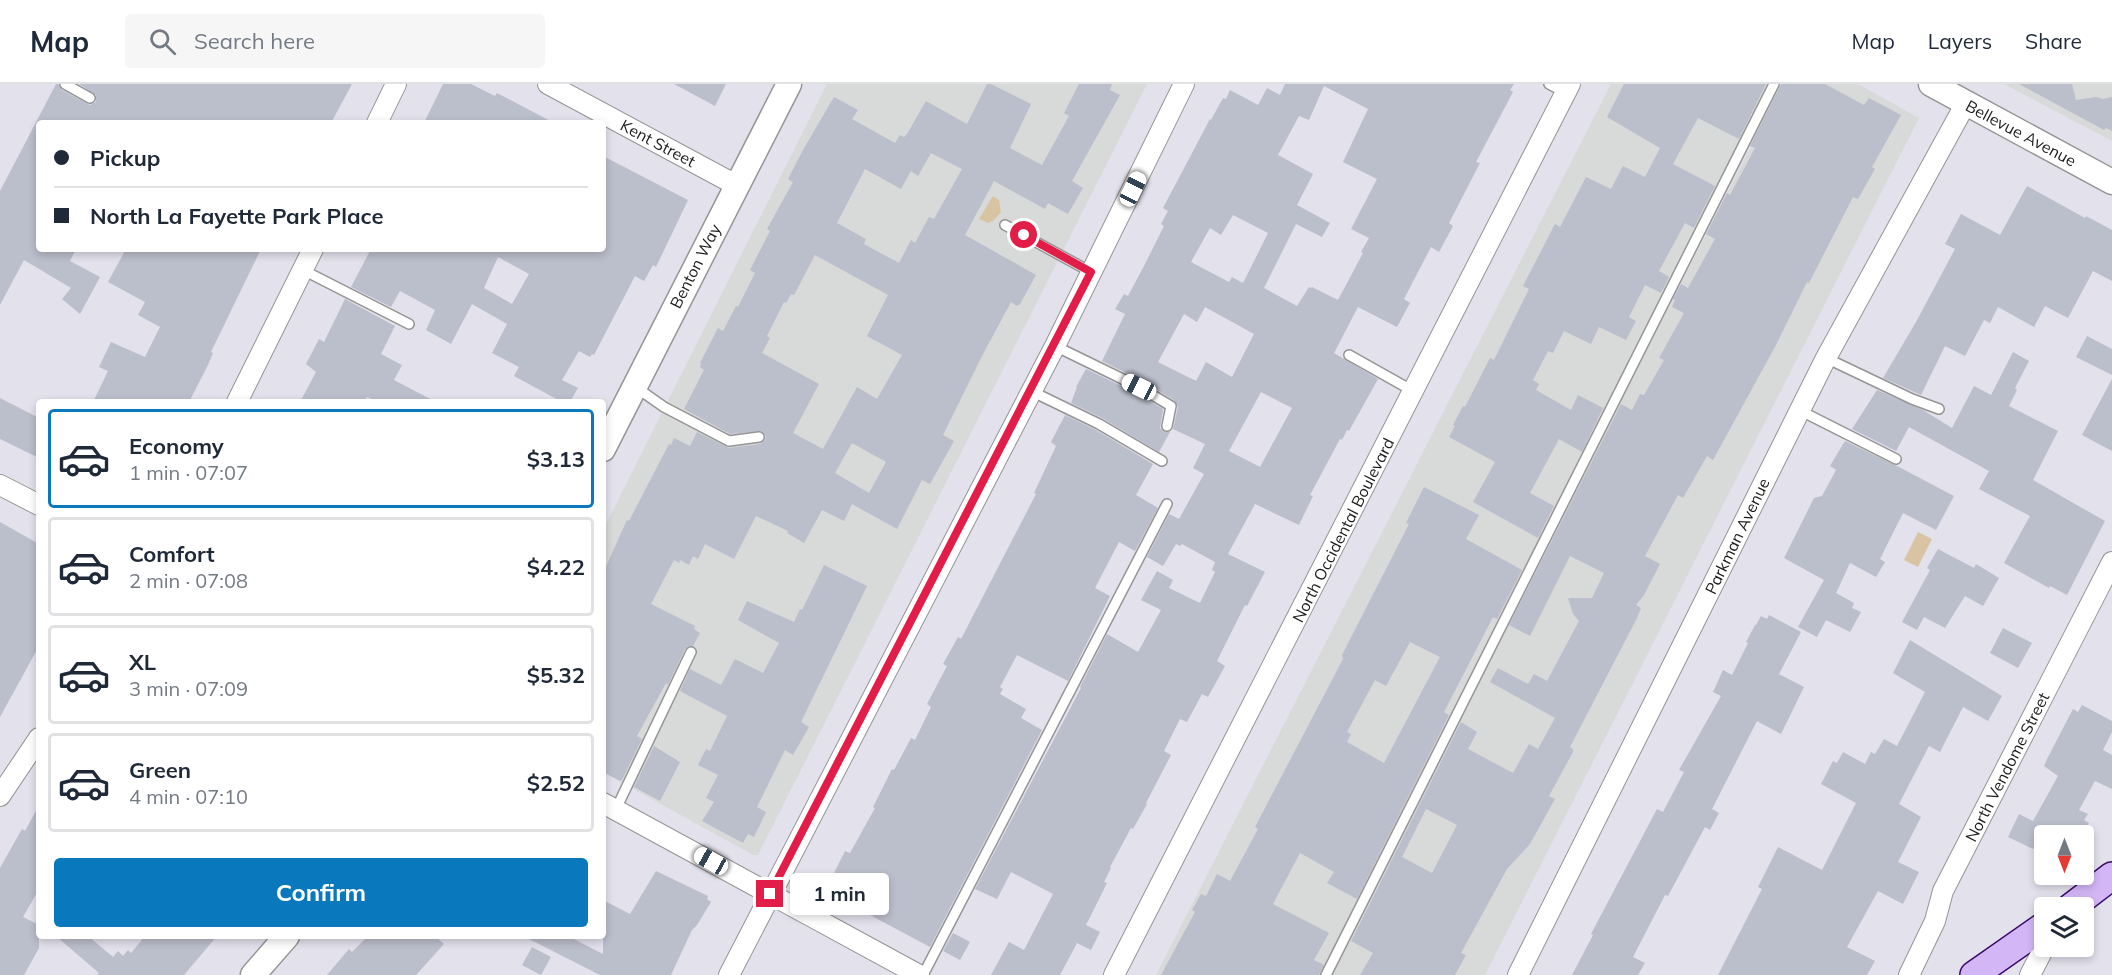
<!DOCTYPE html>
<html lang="en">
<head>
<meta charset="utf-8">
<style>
  :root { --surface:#fff; --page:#f6f6f7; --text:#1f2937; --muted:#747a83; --line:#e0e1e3; --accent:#0978bd }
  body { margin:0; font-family:Mulish,sans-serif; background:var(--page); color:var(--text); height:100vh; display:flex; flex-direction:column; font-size:22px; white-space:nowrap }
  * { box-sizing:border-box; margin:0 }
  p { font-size:20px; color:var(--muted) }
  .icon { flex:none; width:33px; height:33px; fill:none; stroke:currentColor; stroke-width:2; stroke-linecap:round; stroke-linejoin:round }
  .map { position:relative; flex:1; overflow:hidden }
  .sheet { position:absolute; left:36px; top:315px; width:570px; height:540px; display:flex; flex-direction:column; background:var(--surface); border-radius:6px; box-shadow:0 3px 9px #0003 }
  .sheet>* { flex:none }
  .top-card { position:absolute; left:36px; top:36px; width:570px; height:132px; border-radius:6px; box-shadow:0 3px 9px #0003; display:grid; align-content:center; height:132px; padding:0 18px; background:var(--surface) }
  .needle { width:39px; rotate:180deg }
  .controls { position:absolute; left:2034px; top:741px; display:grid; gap:12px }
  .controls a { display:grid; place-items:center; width:60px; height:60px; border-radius:6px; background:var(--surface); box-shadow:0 3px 9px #0003; font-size:30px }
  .end { position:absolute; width:27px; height:27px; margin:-14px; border:8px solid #e11d48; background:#fff; box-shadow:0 0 0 3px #fff }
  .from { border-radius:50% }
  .bubble { position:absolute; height:42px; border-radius:6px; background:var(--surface); box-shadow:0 3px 9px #0003; font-size:20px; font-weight:700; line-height:42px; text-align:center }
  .car { position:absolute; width:18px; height:36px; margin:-18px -9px; border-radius:8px; box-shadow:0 0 4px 2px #0007; background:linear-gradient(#fff 24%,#345 0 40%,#fff 0 76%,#345 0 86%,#fff 0) }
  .top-card b { display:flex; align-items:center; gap:21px; height:57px; font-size:22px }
  .top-card b+b { border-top:2px solid var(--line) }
  .top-card i { width:15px; height:15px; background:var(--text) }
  ul { padding:10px 0 0; list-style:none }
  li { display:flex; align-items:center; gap:18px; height:99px; margin:0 12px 9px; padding:0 6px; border:3px solid var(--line); border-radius:6px }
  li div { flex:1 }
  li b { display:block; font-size:22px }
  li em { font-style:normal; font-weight:700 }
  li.on { border-color:var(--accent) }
  li>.icon { width:54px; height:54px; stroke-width:1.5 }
  .button { display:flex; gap:12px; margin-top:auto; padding:12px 18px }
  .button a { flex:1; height:69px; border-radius:6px; background:var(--accent); color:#fff; font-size:24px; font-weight:700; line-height:69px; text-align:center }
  header { display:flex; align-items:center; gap:36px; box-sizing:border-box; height:84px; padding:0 30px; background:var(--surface); border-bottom:2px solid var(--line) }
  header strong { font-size:28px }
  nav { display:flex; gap:33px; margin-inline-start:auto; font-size:21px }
  .search { width:420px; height:54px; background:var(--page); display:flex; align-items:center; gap:15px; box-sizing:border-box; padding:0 21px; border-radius:6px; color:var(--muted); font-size:22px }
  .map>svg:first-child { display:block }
  .residential { fill:#d8d9d9 }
  .water { fill:#d8c4a3 }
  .building { fill:#bbbecb; fill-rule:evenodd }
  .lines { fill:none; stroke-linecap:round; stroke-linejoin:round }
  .service-casing { stroke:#959595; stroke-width:12 }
  .minor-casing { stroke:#959595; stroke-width:22 }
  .tertiary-casing { stroke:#959595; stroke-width:27 }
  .secondary-casing { stroke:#3a096b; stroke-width:30 }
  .service { stroke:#fff; stroke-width:9 }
  .minor { stroke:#fff; stroke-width:20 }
  .tertiary { stroke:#fff; stroke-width:24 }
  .secondary { stroke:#d2b6f6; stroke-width:27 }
  .route { stroke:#e11d48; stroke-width:8 }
  .labels { text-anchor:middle; stroke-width:4.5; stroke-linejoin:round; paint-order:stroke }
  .street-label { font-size:16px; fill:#1b1b1b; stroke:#fff }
</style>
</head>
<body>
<header>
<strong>Map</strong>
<div class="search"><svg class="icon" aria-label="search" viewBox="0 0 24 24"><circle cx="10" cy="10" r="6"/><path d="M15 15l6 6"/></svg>Search here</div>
<nav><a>Map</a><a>Layers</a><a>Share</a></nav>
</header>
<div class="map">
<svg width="2112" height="891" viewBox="0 0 2112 891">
  <rect width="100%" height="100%" fill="#e2e1ec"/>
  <g class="residential">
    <path d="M827 0H1147L758 771H753L603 688V446Z"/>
    <path d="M1611 0H1770L1324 891H1156Z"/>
    <path d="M1783 0H1858L1919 34 1485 891H1327Z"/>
    <path d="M2004 0H2112V57Z"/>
  </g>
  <g class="water">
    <path d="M993 112 999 116 1001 128 993 137 988 139 979 135Z"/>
    <path d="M1918 448 1932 455 1918 483 1904 476Z"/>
  </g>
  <g class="building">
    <path d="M56 0H58L62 6 90 21 96 18V11L79 0H352L331 39H39V165H76L70 177 100 193 80 230 62 215 71 204 24 176 0 221V107Z"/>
    <path d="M443 0H471L495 12 497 9 554 39H424Z"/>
    <path d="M674 0H726L715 22Z"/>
    <path d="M987 0H991L1031 20 1010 64 1042 81 1069 32 1064 29 1079 0H1112L1110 6 1120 11 1072 97 1083 104 1068 130 1048 119 1045 125 994 97 965 151 1036 191 1020 220 1017 222 1011 218 982 272 943 351 954 357 930 400 922 396 897 445 852 420 844 437 822 426 804 459 787 449 788 447 756 432 734 475 705 460 698 475 693 472 689 481 680 476 679 479 674 476 651 520 695 542 694 545 700 549 693 562H688L685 565 668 601 666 599 637 652 642 655 622 696 620 697 603 688V489L627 436 629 437 669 360 671 361 674 354 690 362 697 348 729 364 760 360 765 356 766 352 761 347 730 350 684 325 704 286 700 283 701 280 700 279 718 244 723 247 736 222 738 223 755 189 750 186 770 147 767 145 793 98 788 95 803 66 834 13 858 26 852 35 895 59 900 51 904 53 907 50 926 17 967 40ZM931 69 962 85 934 135 929 133 915 159 911 156 899 179 864 160 866 155 837 139 865 85 901 105 911 87 918 92ZM815 171 888 211 867 252 902 271 877 315 857 303 823 365 793 349 819 300 762 269 770 254 767 252 784 218 786 219 791 210 794 211ZM852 359 886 378 869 409 835 389Z"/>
    <path d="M1285 0H1514L1510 6 1513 8 1476 78 1480 79 1449 139 1453 142 1439 168 1431 163 1404 215 1410 219 1397 243 1358 223 1334 269 1378 295 1349 347 1347 346 1342 356 1340 355 1310 411 1313 412 1299 441 1255 420 1228 470 1265 488 1247 522 1245 521 1217 577 1225 582 1208 613 1202 610 1187 638 1180 635 1164 667 1171 671 1146 719 1147 720 1133 745 1131 744 1110 783 1111 784 1104 798 1107 799 1086 841 1100 848 1091 866 1077 859 1060 891H991L1009 858 1024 866 1053 810 1011 788 997 815 975 805 1081 604 1080 603 1107 550 1138 568 1161 526 1141 516 1157 487 1173 496 1169 504 1200 519 1215 488 1212 486 1215 478 1182 460 1180 462 1176 460 1163 482 1147 473 1169 430 1179 435 1204 390 1193 384 1205 360 1173 345 1178 323 1174 316 1142 297 1102 277 1125 230 1115 225 1124 210 1128 212 1145 180 1164 142 1161 140 1168 127 1163 124 1210 35 1211 36 1223 14 1226 15 1230 6 1258 21 1267 4 1280 11ZM1324 2 1368 25 1343 78 1377 95 1351 145 1369 154 1361 168 1363 169 1338 216 1312 203 1311 204 1309 203 1297 222 1264 204 1296 140 1322 153 1330 139 1297 121 1313 90 1278 71 1299 32 1309 36ZM1233 131 1268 149 1243 199 1232 193 1229 198 1191 178 1210 144 1221 151ZM1205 223 1254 250 1232 293 1206 278 1196 297 1158 278 1184 230 1197 238ZM1261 308 1292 324 1260 383 1229 367Z"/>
    <path d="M1624 0H1766L1739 55 1698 34 1673 80 1715 102 1694 144 1685 139 1659 187 1669 193 1661 209 1645 201 1629 233 1636 237 1626 256 1599 243 1591 260 1564 247 1553 269 1548 267 1533 296 1539 300 1536 306 1571 326 1578 311 1603 324 1582 368 1559 355 1530 409 1554 422 1538 454 1473 418 1495 378 1449 353 1455 342 1453 341 1463 322 1465 323 1490 274 1494 276 1529 205 1523 202 1555 140 1560 143 1586 93 1611 105 1623 82 1645 93 1660 64 1607 33Z"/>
    <path d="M1781 0H1825L1864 21 1869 14 1901 31 1872 83 1875 85 1858 115 1853 113 1809 199 1807 198 1776 261 1713 376 1707 372 1683 414 1678 411 1645 472 1660 480 1644 511 1636 521 1641 524 1637 534 1570 663 1573 665V668L1549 712 1555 715 1530 760 1507 785 1461 869 1466 871 1455 891H1360L1373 869 1351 857 1461 638 1477 648 1468 665 1513 689 1529 660 1538 665 1555 634 1490 598 1498 584 1528 600 1534 590 1547 597 1579 537 1573 530 1568 514H1592L1604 489 1570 472 1530 552 1509 541 1621 320 1632 326 1640 310 1644 311 1664 276 1659 274 1684 229 1672 223 1675 216 1673 215 1681 200 1688 204 1715 155 1706 150 1727 109 1730 111 1755 64 1750 62ZM1426 725 1457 741 1432 789 1402 773Z"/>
    <path d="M2019 0H2072L2076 16 2096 13 2103 15 2112 13V47L2106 44 2104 46Z"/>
    <path d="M603 72 688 116 656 183 653 181 644 197 635 192 594 271 592 270 590 273 579 267 562 296 578 304 570 318H562L514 292 519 283 492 269 507 240 472 220 451 260 426 246 435 226 400 207 391 223 351 203 371 165H603ZM498 173 529 190 512 220 484 204Z"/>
    <path d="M2027 102 2085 134 2086 132 2112 146V197L2093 187 2068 234 2045 222 2034 243 1998 223 1990 239 1984 236 1965 272 1945 262 1921 311 1883 294 1916 238 1955 165 1945 160 1961 130 2000 151Z"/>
    <path d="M126 165H261L211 268 213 269 208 281 189 318H93L108 287 99 283 111 258 145 273 160 243 138 231 145 218 108 198Z"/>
    <path d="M345 215 395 242 381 270 402 281 394 296 436 318H378L367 313 364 318H300L316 288 306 280 319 255 324 258Z"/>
    <path d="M2087 252 2112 265V291L2076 273Z"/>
    <path d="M2013 268 2029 277 2015 304 2017 306 2009 322 2058 347 2033 396 2105 437 2067 511 2050 502 2049 504 2004 479 2030 432 1979 405 1989 387 1909 343 1896 367 1852 345 1877 306 1923 326 1952 344 1974 302 1991 311Z"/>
    <path d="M1086 285 1136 309 1163 325 1160 344 1165 348H1170L1159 368 1102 334 1071 319 1077 303H1076Z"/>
    <path d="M2112 295V367L2082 351Z"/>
    <path d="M0 314 39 334V374L0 355Z"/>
    <path d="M1065 331 1096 346 1153 380 1136 411 1158 424 1135 467 1119 458 1095 504 1110 512 1068 597 1017 571 1000 603 1003 605 1000 610 1026 625 1021 634 1042 646 930 863 825 807 845 767 850 769 875 724 873 723 892 685 894 686 911 654 915 656 931 623 927 620 947 582 943 580 958 553 961 555 1036 410 1034 409 1056 362 1051 358Z"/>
    <path d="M1845 357 1897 382 1954 412 1936 446 1903 429 1880 475 1885 478 1876 493 1850 479 1836 509 1854 519 1852 524 1861 528 1850 548 1826 536 1817 553 1798 543 1824 496 1784 474 1814 414 1822 412 1836 386 1830 382Z"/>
    <path d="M1424 403 1479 431 1466 455 1522 486 1497 535 1493 533 1444 628 1449 631 1357 815 1327 799 1334 788 1300 769 1273 820 1329 849 1314 876 1324 881 1319 891H1161L1195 828 1192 826 1201 810 1206 812 1217 790 1230 797 1258 745 1255 743 1343 575 1342 571 1409 440 1406 439ZM1410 558 1440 573 1384 679 1347 658 1351 650 1347 648 1375 596 1386 602Z"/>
    <path d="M0 438 39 460V562L0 633Z"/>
    <path d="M1938 465 1974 484 1976 480 1999 494 1983 522 1965 512 1945 544 1924 533 1917 546 1902 538 1930 486 1927 484Z"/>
    <path d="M824 481 867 502 801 638 809 643 793 671 785 666 757 723 766 728 754 753 748 750 743 759 702 737 714 718 706 714 718 691 698 681 706 665 710 667 727 632 680 607 690 585 721 601 735 575 763 589 779 559 738 536 747 517 794 538 800 525 802 526Z"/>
    <path d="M1769 531 1801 548 1779 590 1804 603 1781 650 1757 637 1712 725 1719 729 1710 746 1705 743 1668 812 1665 811 1633 873 1645 879 1638 891H1572L1593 851 1591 850 1657 725 1663 728 1684 688 1679 686 1721 612 1713 608 1723 586 1732 591 1748 559 1746 558 1755 541H1756L1761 532 1767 535Z"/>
    <path d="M2003 544 2032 559 2018 584 1990 569Z"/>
    <path d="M1910 556 2002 612 1988 637 1963 623 1940 668 1929 662 1899 720 1921 733 1898 778 1919 788 1903 820 1878 807 1847 863 1875 877 1867 891H1718L1762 805 1758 803 1778 763 1822 786 1856 719 1821 700 1833 677 1837 679 1843 668 1865 680 1871 668 1875 670 1884 655 1897 662 1925 608 1893 589Z"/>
    <path d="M2082 621 2112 637V648L2103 666 2112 671V705L2095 697 2079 726 2088 730 2084 736 2089 739 2082 752H2044V766L2035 761 2033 765 2008 753 2019 730 2033 737 2058 692 2044 682 2047 675 2073 625 2078 628Z"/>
    <path d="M654 662 680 678 660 717 634 703Z"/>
    <path d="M39 721V805L23 833 39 841V864L24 891H0V784L22 745 25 747Z"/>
    <path d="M656 787 708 812 707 815 711 818 697 841 692 846 671 891H600L523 852H568L603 870V816L630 830Z"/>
    <path d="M953 849 970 858 960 876 943 867Z"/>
    <path d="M56 852H88L113 873 118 867 123 872 128 866 131 869 145 852H217L184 891H97L99 889Z"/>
    <path d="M368 852H435L444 860 416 891H327L349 865 352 868Z"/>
    <path d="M532 863 551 873 541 891 522 881Z"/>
  </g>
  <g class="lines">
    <g class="service-casing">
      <g id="service">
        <path d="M65 0 90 14"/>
        <path d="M1549 0 1566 9"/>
        <path d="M1005 141 1091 188"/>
        <path d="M303 186 409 240"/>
        <path d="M1055 262 1139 303 1171 322 1167 342"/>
        <path d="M1349 271 1413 307"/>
        <path d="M1826 274 1912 315 1939 325"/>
        <path d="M637 304 664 323 729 357 759 353"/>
        <path d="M1031 307 1099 340 1162 377"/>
        <path d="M1799 326 1896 375"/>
        <path d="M616 725 691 568"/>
        <path d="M923 891 1167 420"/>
        <path d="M1326 891 1774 0"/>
      </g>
    </g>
    <g class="minor-casing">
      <g id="minor">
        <path d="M548 0 736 101"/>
        <path d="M377 39 396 0"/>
        <path d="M237 318 313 165"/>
        <path d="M0 401 39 421"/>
        <path d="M0 712 39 654"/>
        <path d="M603 719 919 891"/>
        <path d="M729 891 1055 262 1184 0"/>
        <path d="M1114 891 1570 0"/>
        <path d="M1518 891 1826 274 1966 19"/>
        <path d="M1909 891 1935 837 1943 807 2112 478"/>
        <path d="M2030 891 2045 862"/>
      </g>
    </g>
    <g class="tertiary-casing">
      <g id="tertiary">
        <path d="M1931 0 2112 98"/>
        <path d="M603 365 789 0"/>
        <path d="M253 891 287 852"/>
      </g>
    </g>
    <g class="secondary-casing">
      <g id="secondary">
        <path d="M2070 824 2112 792"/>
        <path d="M1974 891 2044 842"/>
      </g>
    </g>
    <use href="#service" class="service"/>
    <use href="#minor" class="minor"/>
    <use href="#tertiary" class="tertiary"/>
    <use href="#secondary" class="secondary"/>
  </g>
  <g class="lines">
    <path class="route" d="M770 810 1091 188 1024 151"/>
  </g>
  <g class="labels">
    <g class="street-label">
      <text transform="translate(2021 49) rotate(28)" y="6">Bellevue Avenue</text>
      <text transform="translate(658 59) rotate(28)" y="6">Kent Street</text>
      <text transform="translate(695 182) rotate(-63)" y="6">Benton Way</text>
      <text transform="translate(1343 446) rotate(-63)" y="6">North Occidental Boulevard</text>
      <text transform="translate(1737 452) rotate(-64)" y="6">Parkman Avenue</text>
      <text transform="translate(2007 683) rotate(-63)" y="6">North Vendome Street</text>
    </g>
  </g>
</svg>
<div class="controls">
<a><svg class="needle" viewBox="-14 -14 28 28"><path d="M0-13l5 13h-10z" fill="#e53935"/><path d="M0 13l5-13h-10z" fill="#747a83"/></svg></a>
<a><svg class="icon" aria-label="layers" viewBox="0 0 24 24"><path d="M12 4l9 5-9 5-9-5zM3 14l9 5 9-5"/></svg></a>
</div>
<i class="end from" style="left:1024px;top:151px"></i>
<i class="end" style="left:770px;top:810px"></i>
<div class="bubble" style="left:790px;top:789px;width:99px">1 min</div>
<i class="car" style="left:1133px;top:105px;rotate:26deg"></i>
<i class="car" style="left:1139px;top:303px;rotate:296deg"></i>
<i class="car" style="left:711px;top:777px;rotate:299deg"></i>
<div class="top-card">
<b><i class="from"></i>Pickup</b>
<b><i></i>North La Fayette Park Place</b>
</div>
<section class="sheet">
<ul>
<li class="on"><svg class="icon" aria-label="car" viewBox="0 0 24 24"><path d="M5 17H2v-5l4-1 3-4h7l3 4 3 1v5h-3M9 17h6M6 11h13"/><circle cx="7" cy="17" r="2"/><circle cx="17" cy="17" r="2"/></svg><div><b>Economy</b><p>1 min · 07:07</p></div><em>$3.13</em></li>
<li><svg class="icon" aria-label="car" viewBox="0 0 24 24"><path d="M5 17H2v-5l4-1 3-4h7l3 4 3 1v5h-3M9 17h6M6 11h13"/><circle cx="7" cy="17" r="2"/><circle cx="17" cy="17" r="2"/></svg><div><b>Comfort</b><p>2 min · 07:08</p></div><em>$4.22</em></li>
<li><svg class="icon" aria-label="car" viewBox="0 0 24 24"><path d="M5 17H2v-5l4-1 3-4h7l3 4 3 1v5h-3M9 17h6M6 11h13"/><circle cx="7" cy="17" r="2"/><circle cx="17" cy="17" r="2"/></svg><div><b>XL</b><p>3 min · 07:09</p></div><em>$5.32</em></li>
<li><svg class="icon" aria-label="car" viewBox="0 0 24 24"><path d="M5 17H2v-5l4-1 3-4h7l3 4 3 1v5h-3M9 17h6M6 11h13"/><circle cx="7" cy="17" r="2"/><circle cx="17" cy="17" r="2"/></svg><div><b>Green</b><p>4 min · 07:10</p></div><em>$2.52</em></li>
</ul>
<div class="button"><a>Confirm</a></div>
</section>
</div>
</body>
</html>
